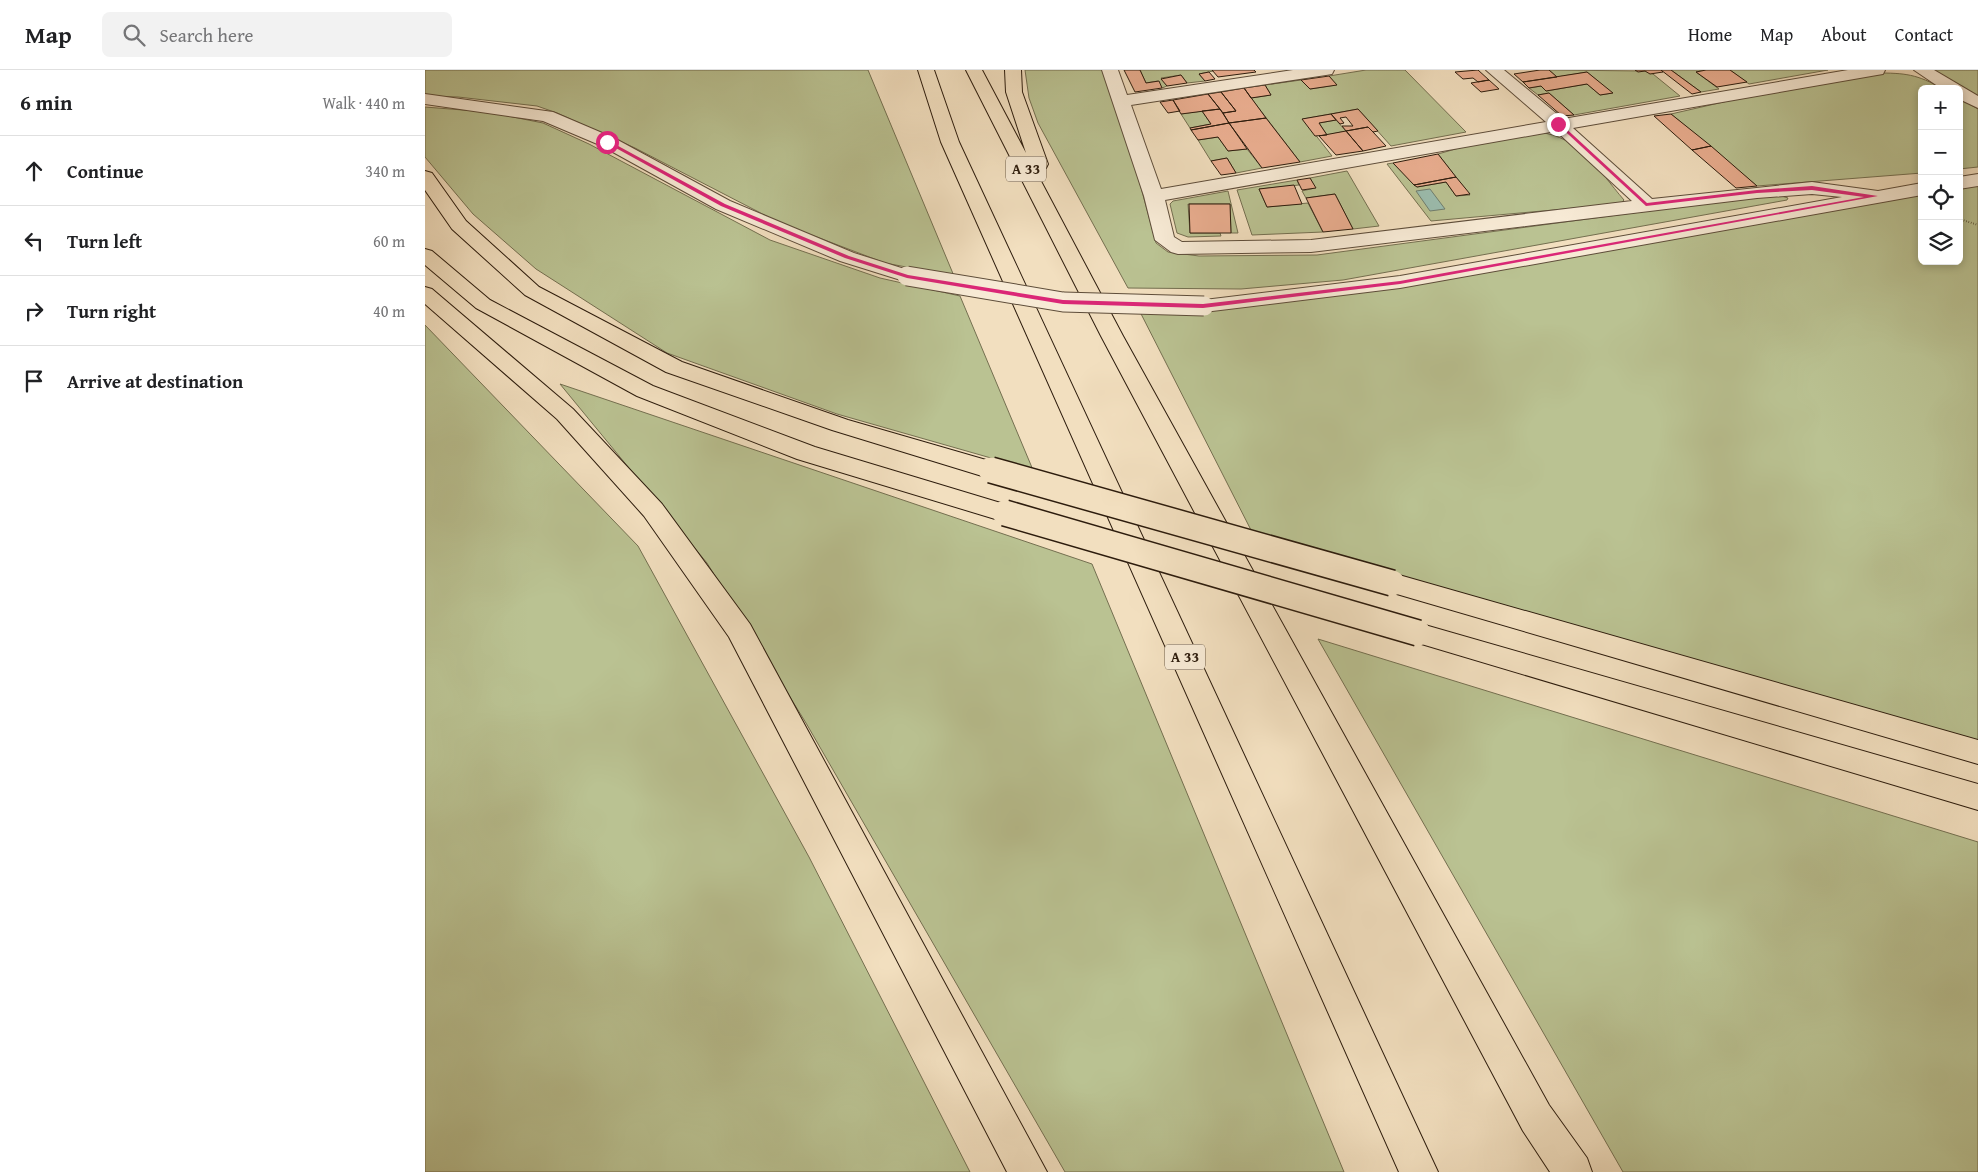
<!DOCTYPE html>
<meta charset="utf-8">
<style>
:root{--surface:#fff;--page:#f2f2f2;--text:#202124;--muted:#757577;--line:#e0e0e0}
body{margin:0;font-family:"Gentium Book Plus",serif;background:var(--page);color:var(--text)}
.controls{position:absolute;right:15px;top:15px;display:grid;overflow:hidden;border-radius:8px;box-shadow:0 2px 8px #0003}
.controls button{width:45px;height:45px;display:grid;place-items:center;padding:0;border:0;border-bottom:1px solid var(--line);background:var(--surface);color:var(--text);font:25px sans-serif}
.stop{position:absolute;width:15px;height:15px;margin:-11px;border:4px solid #db2777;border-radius:50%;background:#fff}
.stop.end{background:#db2777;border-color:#fff;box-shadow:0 1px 5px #0008}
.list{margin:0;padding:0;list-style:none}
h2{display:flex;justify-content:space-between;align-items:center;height:65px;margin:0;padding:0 20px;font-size:21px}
h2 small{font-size:16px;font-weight:400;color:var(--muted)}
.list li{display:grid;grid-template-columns:32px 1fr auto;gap:15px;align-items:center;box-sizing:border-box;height:70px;padding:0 20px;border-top:1px solid var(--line)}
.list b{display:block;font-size:19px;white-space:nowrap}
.list em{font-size:16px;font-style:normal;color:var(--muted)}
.icon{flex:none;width:28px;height:28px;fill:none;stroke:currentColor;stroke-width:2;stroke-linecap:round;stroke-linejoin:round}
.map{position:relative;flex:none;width:1553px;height:1102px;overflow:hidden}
header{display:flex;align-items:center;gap:30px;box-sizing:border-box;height:70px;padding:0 25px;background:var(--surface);border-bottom:1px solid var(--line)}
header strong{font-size:24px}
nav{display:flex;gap:28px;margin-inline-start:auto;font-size:18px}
.search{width:350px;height:45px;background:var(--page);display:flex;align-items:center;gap:12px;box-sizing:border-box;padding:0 18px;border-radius:8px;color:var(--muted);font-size:19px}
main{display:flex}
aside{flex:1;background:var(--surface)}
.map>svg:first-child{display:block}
.green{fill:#bac292;stroke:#746f50}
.water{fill:#9bbdaf;stroke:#6f7d6e}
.building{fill:#e9ad8f;stroke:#2d1c0d}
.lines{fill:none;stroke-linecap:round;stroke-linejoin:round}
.minor-casing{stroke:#5e4d3a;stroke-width:2}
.highway-casing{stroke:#2d1c0d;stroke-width:2}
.path{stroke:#2d1c0d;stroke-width:2;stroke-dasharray:0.5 2;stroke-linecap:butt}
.minor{fill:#f7ead5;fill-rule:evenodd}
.highway{fill:#f2dfbf;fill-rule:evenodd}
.minor-bridge-casing{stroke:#5e4d3a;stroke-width:21;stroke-linecap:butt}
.highway-bridge-casing{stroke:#2d1c0d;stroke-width:28;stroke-linecap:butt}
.minor-bridge{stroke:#f7ead5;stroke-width:19}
.highway-bridge{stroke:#f2dfbf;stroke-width:25}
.route{fill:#db2777}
.labels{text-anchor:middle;stroke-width:4.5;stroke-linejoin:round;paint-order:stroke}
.shield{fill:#f7ead5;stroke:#6a5a49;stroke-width:1}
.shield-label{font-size:15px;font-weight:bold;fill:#2d1c0d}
</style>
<header>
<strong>Map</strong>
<div class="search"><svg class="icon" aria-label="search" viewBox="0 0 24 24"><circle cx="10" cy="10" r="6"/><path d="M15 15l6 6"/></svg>Search here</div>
<nav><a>Home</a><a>Map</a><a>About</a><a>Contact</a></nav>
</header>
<main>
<aside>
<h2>6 min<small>Walk · 440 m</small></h2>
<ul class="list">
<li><svg class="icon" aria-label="ahead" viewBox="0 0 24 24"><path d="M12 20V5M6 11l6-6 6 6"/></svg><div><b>Continue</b></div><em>340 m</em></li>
<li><svg class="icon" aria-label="left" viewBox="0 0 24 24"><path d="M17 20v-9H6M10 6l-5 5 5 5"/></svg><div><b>Turn left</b></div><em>60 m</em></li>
<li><svg class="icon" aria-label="right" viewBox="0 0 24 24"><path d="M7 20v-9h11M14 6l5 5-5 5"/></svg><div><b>Turn right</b></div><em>40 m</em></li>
<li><svg class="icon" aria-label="arrive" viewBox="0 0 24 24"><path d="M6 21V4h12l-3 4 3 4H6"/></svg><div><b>Arrive at destination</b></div></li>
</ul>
</aside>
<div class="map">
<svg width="1553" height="1102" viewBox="0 0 1553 1102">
<rect width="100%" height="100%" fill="#f2dfbf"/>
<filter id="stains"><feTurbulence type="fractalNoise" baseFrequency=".004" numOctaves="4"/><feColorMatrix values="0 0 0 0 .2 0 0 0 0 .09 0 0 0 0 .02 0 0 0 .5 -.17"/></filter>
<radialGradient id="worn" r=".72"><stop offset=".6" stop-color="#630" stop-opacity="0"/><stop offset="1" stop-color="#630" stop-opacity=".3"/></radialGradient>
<path class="green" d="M0,0h443l86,206 -69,-13 -105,-40 -145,-75 -78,-35 -20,-7 -79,-9 -33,-1z
M600,0h77l28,77 26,96 12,9 31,4 118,-1 458,-61 13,4 -1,2 -444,80 -102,9 -113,-1 -90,-165 -9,-25z
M715,0h72l1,1 -14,3 6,7 -18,2 -6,-8 -20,3 6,8 -5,2 -4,-7 -12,2z
M941,0h39l61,62 -75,14 -33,-37 -55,10 29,37 -32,6 -49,-64 20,-3 -6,-10 36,-5 9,9 26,-4 -7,-9z
M1124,0l96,1 8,3 27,22 -106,19 -25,-22 -11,2 -9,-7 12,-2 5,5 41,-7 13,11 12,-2 -25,-21 -30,5z
M1246,0h35l-10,2 23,17 -18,3z
M1305,0h98l-79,14z
M1508,0h45v26z
M1451,3c29,0 41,1 67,16h-21v84l-165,13 -86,-72 83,-19z
M1534,28l19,11v58l-19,2z
M0,37l63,5 55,11 46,21 181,96 110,38 80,18 73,174 -196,-56 -170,-61 -131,-84 -63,-55 -48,-57z
M777,41l9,13 -21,4 -9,-14z
M911,50l10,11 -19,4 -8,-12z
M1113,62c43,5 60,38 86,68l-4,4 -189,17 -44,-57 6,-1 24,24 29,-5 10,14 14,-1 -32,-41 35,-10z
M793,67l10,14 19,-2 15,19 -26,5 -9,-15 -16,3 -13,-21z
M922,101l32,55 -26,3 -18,-35 -29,4 -4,-7 13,-3 -5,-10z
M872,110l2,5 -40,4 8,18 41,-4 15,29 -71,3 -15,-45z
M1553,110v572l-725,-218 -117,-230 68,2 196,-24 522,-93v72h37v-78z
M803,121l10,42h-7l-1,-29h-42l2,29h30l1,3 -33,1 -11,-4 -7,-29 3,-3z
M0,255l213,221 171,311 161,315h-545z
M135,314l532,180 252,608h-279l-259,-449 -99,-160z
M893,569l660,203v330h-355z"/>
<path class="water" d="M1005,119l15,20 -15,2 -14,-20z"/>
<path class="building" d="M699,0h16l6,13 13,-2 3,7 -27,4z
M787,0h42l2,2 -38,5z
M1053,0l11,10 -11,2 -5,-4 -10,1 -8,-7z
M1115,0h9l8,7 -34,5 -9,-8z
M1210,0h26l2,2 -13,2 -5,-3 -7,1z
M1236,0h10l30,22 -9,2z
M1281,0h24l17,12 -30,5 -21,-15z
M784,2l6,7 -10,2 -6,-7z
M1162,2l26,21 -13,2 -13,-11 -41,7 -5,-5 -12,2 -6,-6z
M756,5l6,8 -20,3 -6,-7z
M904,6l8,9 -27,4 -9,-9z
M1064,10l10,9 -18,3 -10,-9z
M840,15l6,10 -20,3 -7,-10z
M819,18l22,30 -37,5 -6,-10 13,-2 -15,-19z
M796,22l15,19 -13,2 -15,-19z
M1124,23l25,22 -12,1 -24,-21z
M783,24l12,15 -39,5 -8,-14z
M748,30l7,11 -12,2 -8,-11z
M795,39l9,14 -38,7 -1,-2 21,-4 -9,-13z
M933,39l20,22 -5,1 -5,-5 -22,4 -4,-5h11l-7,-9 -6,1 4,5 -4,1 -9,-10z
M906,44l5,6 -17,3 8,12 -12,1 -13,-17z
M1246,44l40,32 -19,4 -38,-34z
M841,48l34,44 -38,6 -33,-45z
M804,53l18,26 -19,2 -10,-14 -20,3 -7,-10z
M943,57l5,5 13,14 -23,5 -17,-20z
M921,61l17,20 -27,4 -17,-19z
M1286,76l46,40 -21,2 -44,-38z
M1013,84l18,23 -42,8 -21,-22z
M802,88l9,15 -15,2 -10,-14z
M1031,107l14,17 -14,2 -10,-14 -29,5 -3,-2z
M885,108l6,10 -14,2 -5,-10z
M869,115l8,19 -35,3 -8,-18z
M910,124l18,35 -30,3 -17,-34z
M764,134h41l1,29h-41z"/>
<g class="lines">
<g class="minor-casing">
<path id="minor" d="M677,0h16l9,25 166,-25h41l-2,4 -6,1 -195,30 30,84 385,-67 -60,-52h18l59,49 285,-49h37l-2,4 -6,1 -304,53 79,71 160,-17 66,9 44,-8v12l-522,93 -196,24 -8,-1 -3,-5 3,-5 204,-25 442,-79 -30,-3 -55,4 -446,54 -133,2 -7,-2 -16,-12 -11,-44zM1131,61l76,70 -321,39 -129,2 -8,-5 -9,-37z
M1489,0h20l44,26v12l-19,-9v-10h-17z
M0,24l128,18 61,26 116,63 124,52 60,19 3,4 -3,4 -7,2 -67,-21 -124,-52 -114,-63 -59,-25 -118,-17z
M1553,104v12l-19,3v-12z"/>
</g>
<g class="highway-casing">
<path id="highway" d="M493,0h16l25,72 479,1030h-39l-458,-1030z
M541,0h16l44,83 -20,-61 -1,-22h16l1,22 26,72 -2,4h-12l89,168 426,769 38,53 5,14h-42l-27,-41 -422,-795z
M0,101l7,2 34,48 73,66 143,75 166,58 152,44 3,6 -3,6 -9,2 -9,-2 -150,-46 -166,-58 -141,-77 -73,-66 -27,-39z
M0,179l7,2 58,49 163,86 162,61 199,60 4,6 -4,6 -9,3 -208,-63 -160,-63 -161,-88 -51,-43z
M0,217l7,2 141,120 89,95 88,120 297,548h-40l-278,-535 -85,-121 -87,-97 -132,-115z
M967,503l586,167v24l-595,-174 -4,-7 4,-7z
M993,553l560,161v26l-570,-170 -4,-7 4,-7z"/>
</g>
<path class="path" d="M1534,149l19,6"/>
<use href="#minor" class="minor"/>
<use href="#highway" class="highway"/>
<g class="minor-bridge-casing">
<path id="minor-bridge" d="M482,206l156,26 141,4"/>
</g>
<g class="highway-bridge-casing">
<path id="highway-bridge" d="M566,400l401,113
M580,443l413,120"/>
</g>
<use href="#minor-bridge" class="minor-bridge"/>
<use href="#highway-bridge" class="highway-bridge"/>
</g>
<path class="route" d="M1131,53h4l87,80 110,-13 55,-4 66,10 -478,88 -197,24 -140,-4 -156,-26 -62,-20 -124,-52 -116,-64 4,-1 116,63 124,52 59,19 155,25 140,4 197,-23 464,-84 -52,-7 -55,3 -111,13z"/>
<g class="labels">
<g class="shield">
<rect x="581" y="86.5" width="40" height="25" rx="4"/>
<rect x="740" y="574.5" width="40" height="25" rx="4"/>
</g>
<g class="shield-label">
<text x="601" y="104">A 33</text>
<text x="760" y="592">A 33</text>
</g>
</g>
<rect width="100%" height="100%" filter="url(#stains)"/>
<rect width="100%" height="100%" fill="url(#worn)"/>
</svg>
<div class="controls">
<button>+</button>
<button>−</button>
<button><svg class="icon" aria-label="locate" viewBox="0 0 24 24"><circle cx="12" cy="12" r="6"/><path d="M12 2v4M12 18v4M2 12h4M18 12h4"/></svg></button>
<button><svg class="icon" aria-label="layers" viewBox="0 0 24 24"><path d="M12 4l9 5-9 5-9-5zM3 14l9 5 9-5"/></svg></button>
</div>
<div class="stop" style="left:182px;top:72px"></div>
<div class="stop end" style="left:1133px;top:54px"></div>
</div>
</main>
